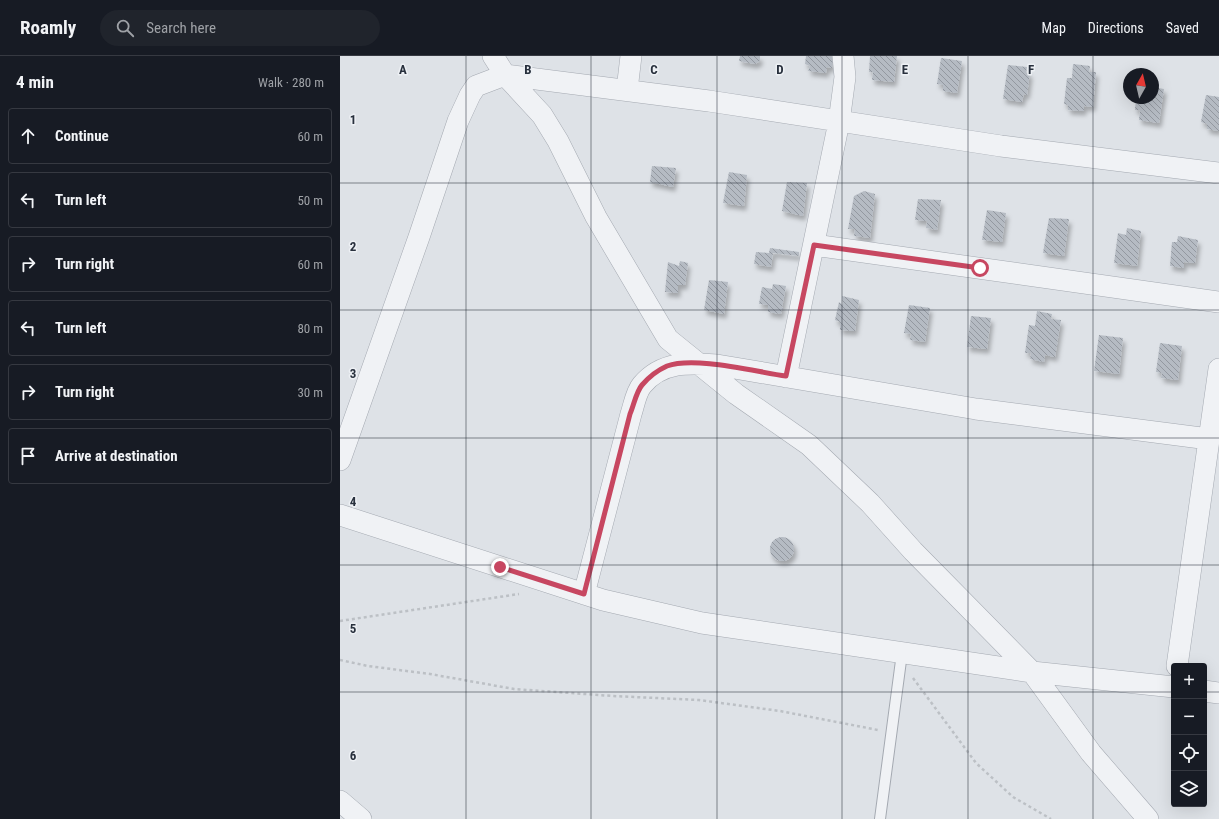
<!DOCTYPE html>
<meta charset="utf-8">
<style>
:root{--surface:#171b24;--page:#20242c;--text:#f1f3f6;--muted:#9ea1a6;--line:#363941}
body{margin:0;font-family:"Roboto Condensed",sans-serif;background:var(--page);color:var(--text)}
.controls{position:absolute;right:12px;bottom:12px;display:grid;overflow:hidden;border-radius:4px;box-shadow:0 4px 16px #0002}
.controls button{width:36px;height:36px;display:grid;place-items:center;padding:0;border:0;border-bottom:1px solid var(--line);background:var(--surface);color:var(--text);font:20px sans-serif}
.compass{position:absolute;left:783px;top:12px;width:36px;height:36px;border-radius:50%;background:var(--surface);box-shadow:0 4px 16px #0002;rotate:8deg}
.stop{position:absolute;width:12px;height:12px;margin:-9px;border:3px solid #c74761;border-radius:50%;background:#fff}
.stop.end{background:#c74761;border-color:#fff;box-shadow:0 1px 4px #0008}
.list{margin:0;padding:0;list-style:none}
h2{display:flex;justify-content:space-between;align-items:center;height:52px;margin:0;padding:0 16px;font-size:17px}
h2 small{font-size:13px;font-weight:400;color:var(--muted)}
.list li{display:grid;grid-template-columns:26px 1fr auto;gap:12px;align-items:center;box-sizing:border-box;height:56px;margin:0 8px 8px;padding:0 8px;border:1px solid var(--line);border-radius:4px}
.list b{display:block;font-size:15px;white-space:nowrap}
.list em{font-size:13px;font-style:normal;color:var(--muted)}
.icon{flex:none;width:22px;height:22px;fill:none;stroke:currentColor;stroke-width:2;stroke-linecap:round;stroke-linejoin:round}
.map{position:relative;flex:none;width:879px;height:763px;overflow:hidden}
header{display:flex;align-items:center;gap:24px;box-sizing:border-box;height:56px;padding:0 20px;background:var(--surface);border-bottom:1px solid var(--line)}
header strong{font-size:19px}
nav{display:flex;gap:22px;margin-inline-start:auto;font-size:14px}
.search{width:280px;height:36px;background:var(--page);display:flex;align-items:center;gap:10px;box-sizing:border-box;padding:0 14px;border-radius:22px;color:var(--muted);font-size:15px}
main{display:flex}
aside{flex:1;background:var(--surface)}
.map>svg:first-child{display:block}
.building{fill:url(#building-back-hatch);filter:url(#shadow)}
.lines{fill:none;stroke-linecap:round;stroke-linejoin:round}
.lane-casing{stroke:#a4a9b1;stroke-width:12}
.street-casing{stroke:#a4a9b1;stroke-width:22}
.path{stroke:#bcc0c5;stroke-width:2.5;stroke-dasharray:3 3;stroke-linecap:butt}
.lane{stroke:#f0f2f5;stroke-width:10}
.street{stroke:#f0f2f5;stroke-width:21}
.route{stroke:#c74761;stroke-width:5}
.grid{fill:none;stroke:#28303d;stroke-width:1;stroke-opacity:0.55}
.grid-label{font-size:13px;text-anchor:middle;font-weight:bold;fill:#28303d;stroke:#edf0f4;stroke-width:3;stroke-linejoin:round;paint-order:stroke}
</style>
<header>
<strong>Roamly</strong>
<div class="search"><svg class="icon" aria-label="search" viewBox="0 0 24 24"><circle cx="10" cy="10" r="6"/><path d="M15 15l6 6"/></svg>Search here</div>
<nav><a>Map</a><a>Directions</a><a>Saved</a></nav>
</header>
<main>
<aside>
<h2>4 min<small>Walk · 280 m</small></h2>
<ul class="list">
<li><svg class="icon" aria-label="ahead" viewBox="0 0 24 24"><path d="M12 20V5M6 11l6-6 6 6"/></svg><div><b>Continue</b></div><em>60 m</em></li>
<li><svg class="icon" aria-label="left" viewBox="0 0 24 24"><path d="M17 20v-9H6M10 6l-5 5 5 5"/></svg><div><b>Turn left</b></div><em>50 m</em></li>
<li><svg class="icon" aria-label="right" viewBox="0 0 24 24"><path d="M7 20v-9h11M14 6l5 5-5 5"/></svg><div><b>Turn right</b></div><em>60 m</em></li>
<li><svg class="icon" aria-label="left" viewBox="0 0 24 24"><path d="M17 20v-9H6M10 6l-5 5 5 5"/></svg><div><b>Turn left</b></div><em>80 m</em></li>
<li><svg class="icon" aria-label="right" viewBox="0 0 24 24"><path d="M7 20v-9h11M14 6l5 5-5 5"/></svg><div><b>Turn right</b></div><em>30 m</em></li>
<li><svg class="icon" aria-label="arrive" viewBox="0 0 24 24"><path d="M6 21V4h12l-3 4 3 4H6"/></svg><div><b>Arrive at destination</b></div></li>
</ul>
</aside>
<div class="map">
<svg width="879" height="763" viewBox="0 0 879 763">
<defs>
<pattern id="building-back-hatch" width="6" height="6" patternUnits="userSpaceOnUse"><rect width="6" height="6" fill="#b5bbc3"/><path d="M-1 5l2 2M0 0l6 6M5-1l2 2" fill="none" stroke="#9398a0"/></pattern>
<filter id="shadow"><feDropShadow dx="2.5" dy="4.5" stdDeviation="2" flood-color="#0004"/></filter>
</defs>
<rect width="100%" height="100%" fill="#dee2e7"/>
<path class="building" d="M400,0h20v5l-5,3 -16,-3z
M466,0h27l-1,12 -5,-1 -1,6 -18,-2 2,-5 -5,-2z
M530,0h27l-3,26 -22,-2 1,-8h-4z
M601,2l21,3 -5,32 -14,-2v-6l-6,-1z
M733,8l17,2 -1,6h7l-3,35 -9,-1v5l-16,-1v-5l-4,-1 3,-26h5z
M668,9l19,2 -1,6h4l-3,22 -3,-1 -2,8 -19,-3z
M813,31l11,2 -5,34 -20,-3 1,-10h-5l1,-12h17z
M866,39l13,2v34l-12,-2v-5l-6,-2z
M312,110l24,2 -3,19 -23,-5z
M389,116l18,3 -3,31 -21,-3z
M447,126l20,1 -4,33 -21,-5z
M524,135l11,3 -5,44 -16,-2 1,-7h-7l6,-33z
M578,143l23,1 -4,30 -11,-2 1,-7 -12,-1z
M647,154l19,3 -4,29 -20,-2z
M709,162l20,1 -5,37 -21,-3z
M787,172l14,3 -4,35 -23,-3 4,-30 8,2z
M838,180l20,4 -3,23 -11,-1v6l-14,-2 2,-24h5z
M430,192l29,4v4l-26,-3 -2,14 -17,-3 2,-12 13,1z
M340,205l8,2 -3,22h-7v8l-13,-1 3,-30 11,4z
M369,224l19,2 -4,32 -20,-4z
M433,228l13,2 -5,28 -13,-2v-7l-9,-1 3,-17 10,2z
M502,240l17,4 -4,31 -15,-1v-8l-5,-2 4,-18 4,3z
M569,249l21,3 -5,34 -15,-2 1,-6 -7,-1z
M697,255l15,3 -1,5 10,1 -6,37 -10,-2 -1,7 -14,-3 1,-6h-6l4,-28 6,1z
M631,260l20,2 -4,31 -20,-2z
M759,279l24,3 -4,36 -25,-3z
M820,287l22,3 -4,34 -17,-2 1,-5 -6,-1z
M430 493a12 12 0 1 1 24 0a12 12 0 1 1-24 0Z"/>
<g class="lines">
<g class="lane-casing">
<path id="lane" d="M540,763l22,-166"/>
</g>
<g class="street-casing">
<path id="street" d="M153,0l12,19 37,40 16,26 38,76 72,122 68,55 73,51 61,58 43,48 119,121 59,81 57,66
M287,34l4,-34
M474,189l405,57
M446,321l53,-255 6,-45 -2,-21
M0,404l79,-223 39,-116 12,-26 6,-9 29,-11 204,26 292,45 218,27
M0,459l263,85 99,23 330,49 142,15
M244,538l47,-180c3,-9 5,-22 11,-29 20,-24 47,-22 75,-20l259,44 233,30
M837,610l42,-297
M864,635l15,2
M0,745l21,18"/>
</g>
<path class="path" d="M0,565l179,-27
M0,604l28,6 62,8 84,15 99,7 86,4 81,11 98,19
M573,622l63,85 37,34 38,22"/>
<use href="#lane" class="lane"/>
<use href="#street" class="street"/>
</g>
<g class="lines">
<path class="route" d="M160,511l84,27 46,-180c4,-9 6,-22 12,-29 6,-7 16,-15 25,-19 28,-10 89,6 119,10l28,-131 166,23"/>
</g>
<path class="grid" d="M126,0v763M251,0v763M377,0v763M502,0v763M628,0v763M753,0v763M0,127h879M0,254h879M0,382h879M0,509h879M0,636h834M864,636h15"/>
<g class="grid-label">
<text x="63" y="18">A</text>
<text x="188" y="18">B</text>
<text x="314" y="18">C</text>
<text x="440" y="18">D</text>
<text x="565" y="18">E</text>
<text x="691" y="18">F</text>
<text x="13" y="68">1</text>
<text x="13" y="195">2</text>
<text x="13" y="322">3</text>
<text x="13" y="450">4</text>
<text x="13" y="577">5</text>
<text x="13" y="704">6</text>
</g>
</svg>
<div class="controls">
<button>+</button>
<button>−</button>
<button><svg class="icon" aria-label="locate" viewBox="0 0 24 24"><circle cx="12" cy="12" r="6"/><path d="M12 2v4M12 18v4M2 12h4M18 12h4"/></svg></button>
<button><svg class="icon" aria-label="layers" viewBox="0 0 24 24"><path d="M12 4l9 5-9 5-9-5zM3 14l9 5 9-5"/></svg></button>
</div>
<svg class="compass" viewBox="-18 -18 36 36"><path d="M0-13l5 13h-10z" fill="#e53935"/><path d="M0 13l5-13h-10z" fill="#9ea1a6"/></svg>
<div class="stop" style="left:640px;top:212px"></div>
<div class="stop end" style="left:160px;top:511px"></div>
</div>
</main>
